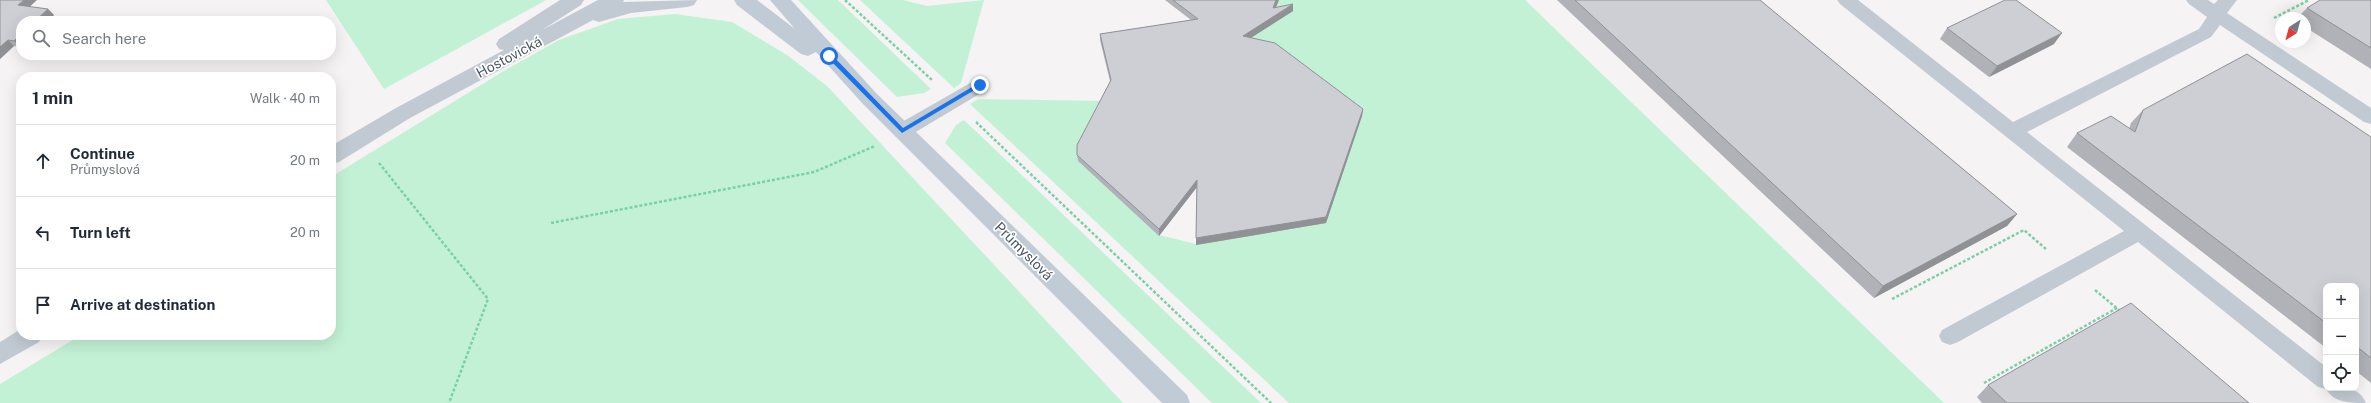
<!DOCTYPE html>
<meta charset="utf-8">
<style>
:root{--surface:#fff;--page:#f6f6f7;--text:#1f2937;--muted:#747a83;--line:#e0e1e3}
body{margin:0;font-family:"Public Sans",sans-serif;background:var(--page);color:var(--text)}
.controls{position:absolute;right:12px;bottom:12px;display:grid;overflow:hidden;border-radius:8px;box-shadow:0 4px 16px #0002}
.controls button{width:36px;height:36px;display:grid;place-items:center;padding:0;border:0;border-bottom:1px solid var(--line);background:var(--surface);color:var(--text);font:20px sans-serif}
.compass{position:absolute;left:2275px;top:12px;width:36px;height:36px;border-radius:50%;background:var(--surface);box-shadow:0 4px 16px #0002;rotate:216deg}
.stop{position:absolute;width:12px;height:12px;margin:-9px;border:3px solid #1a73e8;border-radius:50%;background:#fff}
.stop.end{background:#1a73e8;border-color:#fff;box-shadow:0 1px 4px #0008}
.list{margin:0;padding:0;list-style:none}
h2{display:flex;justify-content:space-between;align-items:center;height:52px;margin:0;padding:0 16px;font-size:17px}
h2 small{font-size:13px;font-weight:400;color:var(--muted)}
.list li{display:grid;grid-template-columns:26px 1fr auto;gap:12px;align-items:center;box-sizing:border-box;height:72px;padding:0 16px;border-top:1px solid var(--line)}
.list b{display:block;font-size:15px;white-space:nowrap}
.list p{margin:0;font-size:13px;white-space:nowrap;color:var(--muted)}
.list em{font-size:13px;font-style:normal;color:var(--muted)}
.icon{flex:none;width:22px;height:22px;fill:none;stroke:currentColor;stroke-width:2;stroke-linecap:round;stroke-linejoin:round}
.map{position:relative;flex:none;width:2371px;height:403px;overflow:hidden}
.search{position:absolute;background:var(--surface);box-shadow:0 4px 16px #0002;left:16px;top:16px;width:320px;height:44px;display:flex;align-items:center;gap:10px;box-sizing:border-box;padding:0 14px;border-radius:16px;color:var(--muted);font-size:15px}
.panel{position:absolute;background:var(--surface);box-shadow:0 4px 16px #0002;left:16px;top:72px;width:320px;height:268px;border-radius:16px}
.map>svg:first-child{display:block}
.green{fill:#c3f1d5}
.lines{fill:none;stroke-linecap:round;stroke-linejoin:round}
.path{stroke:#7ad0a6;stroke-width:2.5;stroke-dasharray:3 2;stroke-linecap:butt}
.service{fill:#c1cad2;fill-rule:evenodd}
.tertiary{fill:#c1cad2;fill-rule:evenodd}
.secondary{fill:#c1cbd6;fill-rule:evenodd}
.wall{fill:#b0b2b7}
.shaded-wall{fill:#909195}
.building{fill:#cdcfd5;stroke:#909195}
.route{fill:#1a73e8}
.labels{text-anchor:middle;stroke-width:3.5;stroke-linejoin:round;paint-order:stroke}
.street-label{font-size:14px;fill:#4a5661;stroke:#fff}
</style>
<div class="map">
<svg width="2371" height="403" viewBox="0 0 2371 403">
<rect width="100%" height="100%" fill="#f5f3f3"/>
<path class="green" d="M326,0h220l-162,89z
M798,0h40l93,89 -7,4 -27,4z
M860,0h43l24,6 57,-6 -23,83 -7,5z
M1279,0h246l419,403h-655l-319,-299 8,-5 126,2 -15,70 70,64 37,9 109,-17 26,-20 -88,-164 24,-16z
M675,14l57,8 55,33 40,31 296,317h-1123v-19l81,-49h250v-158l176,-108 52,-29 59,-21z
M964,120l297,283h-49l-267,-260 11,-18z"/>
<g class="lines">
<path class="path" d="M845,0l87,80
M2274,18l35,-18
M976,122l295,281
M379,163l109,136 -39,104
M551,223l263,-51 61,-26
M2095,290l25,21
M1892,299l132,-69 23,20
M1984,383l133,-75"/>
<path class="service" d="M1837,0h21l155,122 186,-93 8,-12 -18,-13 -3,-4h22l6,4 4,-4h19l-10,13 144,95v16l-7,-2 -144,-97 -9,12 -184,95 299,235v21c17,0 32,-3 40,15 -16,0 -32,0 -40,-14l-8,-2 -180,-145 -180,100 -8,3 -8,-3 -3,-6 3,-6 182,-99 -284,-227z
M979,78l7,2 2,5 -2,5 -77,46 -7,2 -7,-2 -3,-5 3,-5z"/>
<path class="tertiary" d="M560,0h24l-3,5 -39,25 56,-30h26l-1,2 74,-2 -3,5 -7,2 -56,6 -32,9 -6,-2 -183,98 -71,44 -8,2v-18l65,-38 108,-58 -5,-1 -3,-5 3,-5z
M21,329v6h22l-4,7 -39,22v-22z"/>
<path class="secondary" d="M734,0h23l38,29 -25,-29h21l86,94 310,301 3,8h-28l-299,-299 -47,-52 -8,4 -7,-2 -64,-49z"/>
</g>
<path class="wall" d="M0,0l30,7 18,2 6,6 -6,6h-27v26l-7,-1 -14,13z
M1165,0h114l-3,7 17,4 -43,27 113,71 -1,7 -36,107 -130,22 1,-58 -38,49 -81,-75 -1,-6 33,-74 -10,-41v-6l91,-14z
M1557,0h203l257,214 -10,12 -133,72z
M2371,0v69l-66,-42v-9h-8l10,-10z
M1947,28l107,16 -65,33 -49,-38z
M2143,110l228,27v246l-15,-12v-85h-30v62l-259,-201 10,-14 52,-4 2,-6z
M1988,385l261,18h-267l-5,-6z"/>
<path class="shaded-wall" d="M24,0h13l-13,12 -6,-7z
M1276,0h3l-6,14v-6z
M1293,4v7l-50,32v-7z
M48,9l6,6 -6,6h-13z
M2062,33l-8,11 -65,33 8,-11z
M21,34v13l-7,-6z
M8,40l6,6 -14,13v-12z
M1363,109l-1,7 -36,107 -130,22v-7z
M1197,180v7l-38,49v-7z
M2017,214l-10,12 -133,72 9,-12z"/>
<path class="building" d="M0,0h24l-6,5 30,4 -13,12h-14v13l-7,7 -6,-1 -8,7z
M1173,0h103l-3,8 20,-4 -50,32 32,7 88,66 -37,108 -130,21 1,-58 -38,49 -82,-74v-10l34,-65 -11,-46 98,-15z
M1575,0h185l257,214 -134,72z
M2005,0h11l46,33 -65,33 -50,-38z
M2320,0h51v48l-64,-40z
M2247,54l124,83v221l-15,-12v-60h-30v37l-249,-190 34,-17 24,16 8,-22z
M2131,303l118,100h-242l-19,-18z"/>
<path class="route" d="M827,54h4l72,74 74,-44 6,1 -81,48 -75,-76z"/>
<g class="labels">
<g class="street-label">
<text transform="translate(509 57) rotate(-28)" y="5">Hostovická</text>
<text transform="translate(1024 251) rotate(45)" y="5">Průmyslová</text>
</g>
</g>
</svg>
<div class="controls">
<button>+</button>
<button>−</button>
<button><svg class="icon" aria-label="locate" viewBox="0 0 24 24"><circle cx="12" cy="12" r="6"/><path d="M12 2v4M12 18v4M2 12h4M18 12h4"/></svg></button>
</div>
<svg class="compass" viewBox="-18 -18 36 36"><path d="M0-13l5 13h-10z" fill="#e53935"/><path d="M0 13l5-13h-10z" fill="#747a83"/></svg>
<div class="stop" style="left:829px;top:56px"></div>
<div class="stop end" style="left:980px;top:85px"></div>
<div class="search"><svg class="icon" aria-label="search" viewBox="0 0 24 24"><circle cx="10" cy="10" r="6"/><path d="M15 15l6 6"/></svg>Search here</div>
<section class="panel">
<h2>1 min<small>Walk · 40 m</small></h2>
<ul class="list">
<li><svg class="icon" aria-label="ahead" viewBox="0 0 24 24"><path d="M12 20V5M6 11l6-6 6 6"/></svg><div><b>Continue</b><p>Průmyslová</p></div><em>20 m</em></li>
<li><svg class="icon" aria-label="left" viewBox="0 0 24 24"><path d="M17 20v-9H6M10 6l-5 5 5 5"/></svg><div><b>Turn left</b></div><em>20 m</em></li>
<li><svg class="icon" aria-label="arrive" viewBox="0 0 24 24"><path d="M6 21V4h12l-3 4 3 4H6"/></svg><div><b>Arrive at destination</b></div></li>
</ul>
</section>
</div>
